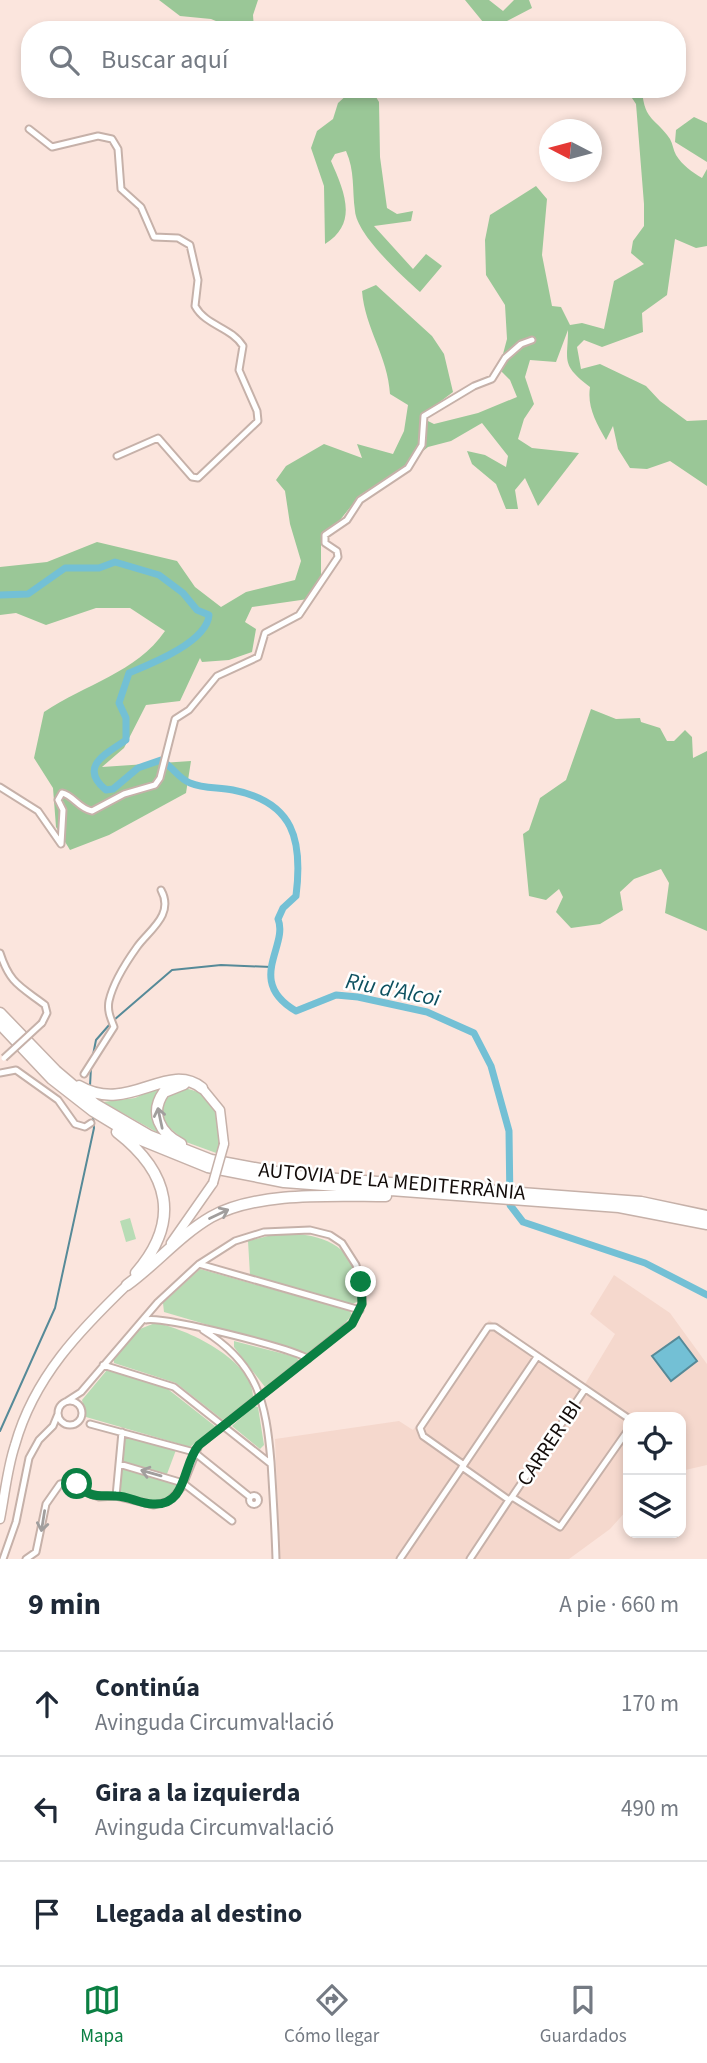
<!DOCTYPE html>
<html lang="es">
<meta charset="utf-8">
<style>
:root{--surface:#fff;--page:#f6f6f7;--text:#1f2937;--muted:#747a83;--line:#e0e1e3;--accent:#0b8043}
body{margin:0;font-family:"Source Sans 3",sans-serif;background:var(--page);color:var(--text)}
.controls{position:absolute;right:21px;bottom:21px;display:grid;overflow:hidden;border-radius:14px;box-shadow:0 4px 10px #0003}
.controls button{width:63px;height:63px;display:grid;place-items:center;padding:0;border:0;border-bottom:2px solid var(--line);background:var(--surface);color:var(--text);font:35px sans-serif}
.compass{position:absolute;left:539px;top:119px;width:63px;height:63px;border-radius:50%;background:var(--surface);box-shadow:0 4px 10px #0003;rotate:276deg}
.stop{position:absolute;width:21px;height:21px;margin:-16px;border:5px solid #0b8043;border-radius:50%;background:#fff}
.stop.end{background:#0b8043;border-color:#fff;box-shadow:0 2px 7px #0008}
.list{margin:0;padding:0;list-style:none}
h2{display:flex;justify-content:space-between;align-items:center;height:91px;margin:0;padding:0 28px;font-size:30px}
h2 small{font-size:23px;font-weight:400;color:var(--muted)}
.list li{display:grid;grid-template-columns:46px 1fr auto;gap:21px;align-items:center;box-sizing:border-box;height:105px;padding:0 28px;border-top:2px solid var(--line)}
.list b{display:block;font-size:26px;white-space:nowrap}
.list p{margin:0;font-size:23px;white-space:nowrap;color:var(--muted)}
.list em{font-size:23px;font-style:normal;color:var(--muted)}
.icon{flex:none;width:38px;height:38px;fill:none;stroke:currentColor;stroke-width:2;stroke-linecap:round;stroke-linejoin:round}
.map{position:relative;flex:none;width:707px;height:1559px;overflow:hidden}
.search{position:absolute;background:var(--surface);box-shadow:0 4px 10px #0003;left:21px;right:21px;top:21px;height:77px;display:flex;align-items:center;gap:18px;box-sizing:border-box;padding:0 24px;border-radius:28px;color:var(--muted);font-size:26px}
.sheet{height:406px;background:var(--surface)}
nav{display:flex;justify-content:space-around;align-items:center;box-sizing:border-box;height:98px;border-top:2px solid var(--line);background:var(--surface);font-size:19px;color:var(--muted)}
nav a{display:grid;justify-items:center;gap:4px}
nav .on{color:var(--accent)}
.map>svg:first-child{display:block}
.built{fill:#f5d8cd}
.green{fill:#b8dcb5}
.forest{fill:#9ac797}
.water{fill:#73c0d5;stroke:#568a98;stroke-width:2}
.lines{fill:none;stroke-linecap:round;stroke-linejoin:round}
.stream{stroke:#568a98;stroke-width:2}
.river{stroke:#73c0d5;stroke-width:7}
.street-casing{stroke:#c6b1a9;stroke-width:9}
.primary-casing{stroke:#c6b1a9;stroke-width:11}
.highway-casing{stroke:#c6b1a9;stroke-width:13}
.street{stroke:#fff;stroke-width:5}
.primary{stroke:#fff;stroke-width:8}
.highway{stroke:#fff;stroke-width:10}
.street-bridge-casing{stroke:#c6b1a9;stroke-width:9;stroke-linecap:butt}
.primary-bridge-casing{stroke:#c6b1a9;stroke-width:11;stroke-linecap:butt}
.street-bridge{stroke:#fff;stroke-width:5}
.primary-bridge{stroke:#fff;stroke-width:8}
.oneway{stroke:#a19e9d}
.route{stroke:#0b8043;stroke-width:9}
.labels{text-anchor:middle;stroke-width:5;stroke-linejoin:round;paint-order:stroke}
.street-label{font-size:21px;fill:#130c0a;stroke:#fff}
.water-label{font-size:23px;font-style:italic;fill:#0e5160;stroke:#fff}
</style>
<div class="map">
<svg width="707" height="1559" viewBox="0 0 707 1559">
<rect width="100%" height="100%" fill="#fbe5dd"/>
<path class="built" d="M614,1275l56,38 37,51v101l-26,6v-54h-53v92l-18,20 -41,30h-289l-5,-120 124,-18 14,9 76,-110 96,64 30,-50 -25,-20z"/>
<path class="green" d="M166,1084c-16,14 -18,32 -6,50l-57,-32 32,-4z
M182,1088c35,3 41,37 37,66l-33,-12 -23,-20c-2,-19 1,-27 19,-34z
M130,1218l6,21 -10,3 -6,-21z
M280,1233c45,0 84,15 77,69l-5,2 -102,-29 -2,-34z
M200,1269l150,42 2,4 -13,15 -32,24 -143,-42 -1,-9z
M155,1323c31,5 100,38 98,75l-30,22 -47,-37 -62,-20v-5l26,-29z
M234,1341l62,16 3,4 -34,26 -31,-40z
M107,1370l57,16 52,41 -26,20 -104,-30 -4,-17z
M254,1406l4,1 6,38 -4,4 -28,-23z
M126,1436l50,14 -9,24 -45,-13 1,-23z
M122,1467l56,17c-13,26 -35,15 -58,8z"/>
<path class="forest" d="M159,0h99l-5,15 1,14 -16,1 -27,-11 -31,-3z
M465,0h24l14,11 11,-11h15l3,8 -27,14 -1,8h-20l-1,-8z
M626,89l16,2c3,31 14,27 28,48 3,5 3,11 6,16 6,10 16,17 26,23l5,-9v77l-11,2 -21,-9 -8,56 -25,18 1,19 -41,15 -18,-7 -7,7 4,22 19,-5 46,22 14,15 27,20 20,-1v66l-37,-25 -23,8 -17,-1 -12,-19 -5,-23 -7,14c-10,-18 -19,-33 -16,-53 -30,-23 -22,-26 -22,-57l-12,32 -26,-2 -5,17 9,27 -10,15 -6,20 14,9 47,5 -41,53 -13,-28 -10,12 3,19h-12l-10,-25 -24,-20 -5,-13 18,4 21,12 2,-11 -26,-33 -31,18 -23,6 -35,28 -33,20 -20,25 -19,14v44l-13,21 -56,8 -7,15 11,7 -4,23 -23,8 -27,2 -2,-4 -20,43 -34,4 -22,43 -22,19 89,-6 -5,32 -77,42 -39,15 -14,-23 -3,-39 -19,-30 10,-46c41,-28 92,-39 121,-81l-35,-23h-34l-50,17 -30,-12 -16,2v-48l47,-5 50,-20 80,19 18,26 26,20 25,-15 49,-12 6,-19 -11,-37 -5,-33 -9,-11 10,-14 38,-22 38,14 -5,-14 36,10 11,-23 4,-26 -18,-11c-2,-38 -25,-65 -28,-103l14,-6 56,51 12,18 9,38 -33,25 14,7 44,-11 39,-16 -7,-17 -11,-11 8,-30 -2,-34 -19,-30 -1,-35 5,-25 46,-29 11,13 -5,56 10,51 9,1 9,18 12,-2 22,6 10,-48 30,-17 -13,-11 2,-12 11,-15v-22l-8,-100z
M349,93l27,4 3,5 1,55 7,51 10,6 16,-3 -2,10 -37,5 39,43 13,-15 16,12 -22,26c-18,-16 -63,-57 -65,-81 -3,-22 0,-40 -9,-60l-11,3 -4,7c13,30 28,62 -6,83l-1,-58 -13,-38 6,-17 16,-12 5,-16z
M694,117l13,6v39l-32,-20 1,-12z
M591,709l25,10 24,-1 1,4 19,6 7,13h7l11,-11 7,7 1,21 14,-7v180l-42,-18 4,-30 -8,-14 -27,10 -14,13 3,18 -23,14 -29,4 -15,-16 7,-15 -4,-8 -13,11 -17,-4 -6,-62 6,-4 11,-32 26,-18z"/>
<path class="water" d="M679,1337l18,24 -26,20 -19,-25z"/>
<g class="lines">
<path class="stream" d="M114,1020l58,-50 49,-5 50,2
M93,1055l3,-15 14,-16
M90,1086l1,-19
M0,1431l55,-123 39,-180 -1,-12"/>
<path class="river" d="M0,595l28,-1 37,-26h34l16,-6 44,13 24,18 14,17 12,5c-2,27 -58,49 -80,58l-10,30 7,15v22c-18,13 -49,26 -20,50l7,-1 25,-21 23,-8c11,6 18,19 29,23 14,6 29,4 43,7 61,12 70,50 63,106l-13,12 -5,11c11,27 -33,62 18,92l40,-16 22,2 69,15 47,21 17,33 18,65 1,74 13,17 122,41 62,32"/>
<g class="street-casing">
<path id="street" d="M29,129l23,18 46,-11 14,3 6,10 3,40 20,18 13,30 24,1 12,7 8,35 -3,26c11,20 36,21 48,40l-4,24 18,41 1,10 -60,57 -6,-1 -34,-39 -41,18
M0,787l38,24 23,33 2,-34 -5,-10 4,-7c11,2 17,16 30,18l32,-17 31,-9 5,-7 15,-59 14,-9 28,-34 41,-19 7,-24 34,-18 39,-58 -1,-6 -12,-8v-8l22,-15 13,-20 48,-32 14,-23 2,-29 50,-30 18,-7 13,-21 16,-14 11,-4
M0,953c10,31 20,33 45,52l2,8 -5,10
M0,1073l16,-3 42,30 17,24 10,3 6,-4
M84,1074l30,-47c-3,-8 -7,-16 -5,-26 4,-18 18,-40 28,-54 11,-16 38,-32 24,-57
M199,1264l161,46
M146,1320c14,-5 150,29 162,39
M203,1330c55,34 63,72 68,132 2,32 4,65 5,97
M103,1365l71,22 97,77
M58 1413a12 12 0 1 1 24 0a12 12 0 1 1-24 0Z
M90,1424l104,28 56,45
M119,1464l64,19 49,38
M464,1465l-41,-29 -3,-8 68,-101h7l133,91
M462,1467l47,33 3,-3 48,30 68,-97
M249.5 1500a4.5 4.5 0 1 1 9 0a4.5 4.5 0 1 1-9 0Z
M116,1496l6,-64
M512,1497l73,-108
M3,1559l13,-37 13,-64 10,-18 14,-14 5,-12
M26,1559l10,-7 10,-48 14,-20 14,-3 12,11 13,5 17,-1 38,9 15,-4 13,-14 17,-42 153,-122 10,-19v-15l-6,-24 -14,-22 -12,-8 -20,-5 -46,2 -29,9 -36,23 -41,38 -77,90 -14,9
M400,1559l137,-202
M470,1559l39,-59"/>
</g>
<g class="primary-casing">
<path id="primary" d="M202,1088l18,22 4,34
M171,1243l42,-60
M0,1519c5,-25 7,-50 15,-74 19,-68 65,-115 114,-162"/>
</g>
<g class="highway-casing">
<path id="highway" d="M0,1013l56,58 39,33 55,32 61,24 87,16 343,26 66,14
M0,1024l52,55 41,32 46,28 69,28 76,15 335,25 88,17
M79,1086c50,29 88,-26 123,2
M117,1132c53,41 64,89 19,141
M181,1144c-21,-11 -32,-31 -17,-52l20,-8
M127,1285c29,-21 53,-50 84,-68 46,-26 123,-21 175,-21"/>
</g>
<use href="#street" class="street"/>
<use href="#primary" class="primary"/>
<use href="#highway" class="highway"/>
<g class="street-bridge-casing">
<path id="street-bridge" d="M4,1058l38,-35"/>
</g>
<g class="primary-bridge-casing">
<path id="primary-bridge" d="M213,1183l11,-39"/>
</g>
<use href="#street-bridge" class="street-bridge"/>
<use href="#primary-bridge" class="primary-bridge"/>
</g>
<defs><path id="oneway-shaft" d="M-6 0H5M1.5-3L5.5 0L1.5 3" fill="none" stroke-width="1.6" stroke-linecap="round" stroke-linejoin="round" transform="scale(1.75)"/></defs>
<g class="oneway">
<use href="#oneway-shaft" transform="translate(160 1118) rotate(-102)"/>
<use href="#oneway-shaft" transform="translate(219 1214) rotate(-25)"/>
<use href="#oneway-shaft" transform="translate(151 1473) rotate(-164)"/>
<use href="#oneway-shaft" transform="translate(43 1521) rotate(99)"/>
</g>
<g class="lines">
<path class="route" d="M77,1484c13,15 22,11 39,12 13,0 24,8 37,8 35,2 29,-40 46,-59l153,-121 10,-20 -1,-22"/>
</g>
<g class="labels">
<g class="street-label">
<text transform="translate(392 1181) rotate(5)" y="7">AUTOVIA DE LA MEDITERRÀNIA</text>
<text transform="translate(549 1443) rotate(-56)" y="7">CARRER IBI</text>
</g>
<g class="water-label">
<text transform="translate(393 989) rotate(11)" y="8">Riu d'Alcoi</text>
</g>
</g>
</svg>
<div class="controls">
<button><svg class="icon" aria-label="locate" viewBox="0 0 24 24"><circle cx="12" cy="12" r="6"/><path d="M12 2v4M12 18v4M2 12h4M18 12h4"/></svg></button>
<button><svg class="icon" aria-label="layers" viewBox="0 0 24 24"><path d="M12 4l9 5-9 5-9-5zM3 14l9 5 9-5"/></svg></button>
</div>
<svg class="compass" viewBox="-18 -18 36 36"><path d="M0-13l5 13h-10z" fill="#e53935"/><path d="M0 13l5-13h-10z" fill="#747a83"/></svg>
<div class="stop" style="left:77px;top:1484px"></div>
<div class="stop end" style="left:361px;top:1282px"></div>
<div class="search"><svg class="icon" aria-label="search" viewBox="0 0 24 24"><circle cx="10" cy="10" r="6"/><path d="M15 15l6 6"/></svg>Buscar aquí</div>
</div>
<section class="sheet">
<h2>9 min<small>A pie · 660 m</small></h2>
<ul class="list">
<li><svg class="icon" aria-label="ahead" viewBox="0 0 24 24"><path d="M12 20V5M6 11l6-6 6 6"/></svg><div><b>Continúa</b><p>Avinguda Circumval·lació</p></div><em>170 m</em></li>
<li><svg class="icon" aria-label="left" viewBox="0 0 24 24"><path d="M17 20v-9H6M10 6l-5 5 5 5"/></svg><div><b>Gira a la izquierda</b><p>Avinguda Circumval·lació</p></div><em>490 m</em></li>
<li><svg class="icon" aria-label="arrive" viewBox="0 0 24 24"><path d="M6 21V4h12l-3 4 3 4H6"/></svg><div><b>Llegada al destino</b></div></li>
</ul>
</section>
<nav>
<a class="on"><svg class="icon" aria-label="map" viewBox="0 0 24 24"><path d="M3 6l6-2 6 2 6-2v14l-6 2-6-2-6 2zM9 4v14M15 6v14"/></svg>Mapa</a>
<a><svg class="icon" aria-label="directions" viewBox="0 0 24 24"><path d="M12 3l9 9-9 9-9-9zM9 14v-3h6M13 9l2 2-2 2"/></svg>Cómo llegar</a>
<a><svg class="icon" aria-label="saved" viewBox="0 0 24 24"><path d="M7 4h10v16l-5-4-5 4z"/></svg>Guardados</a>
</nav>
